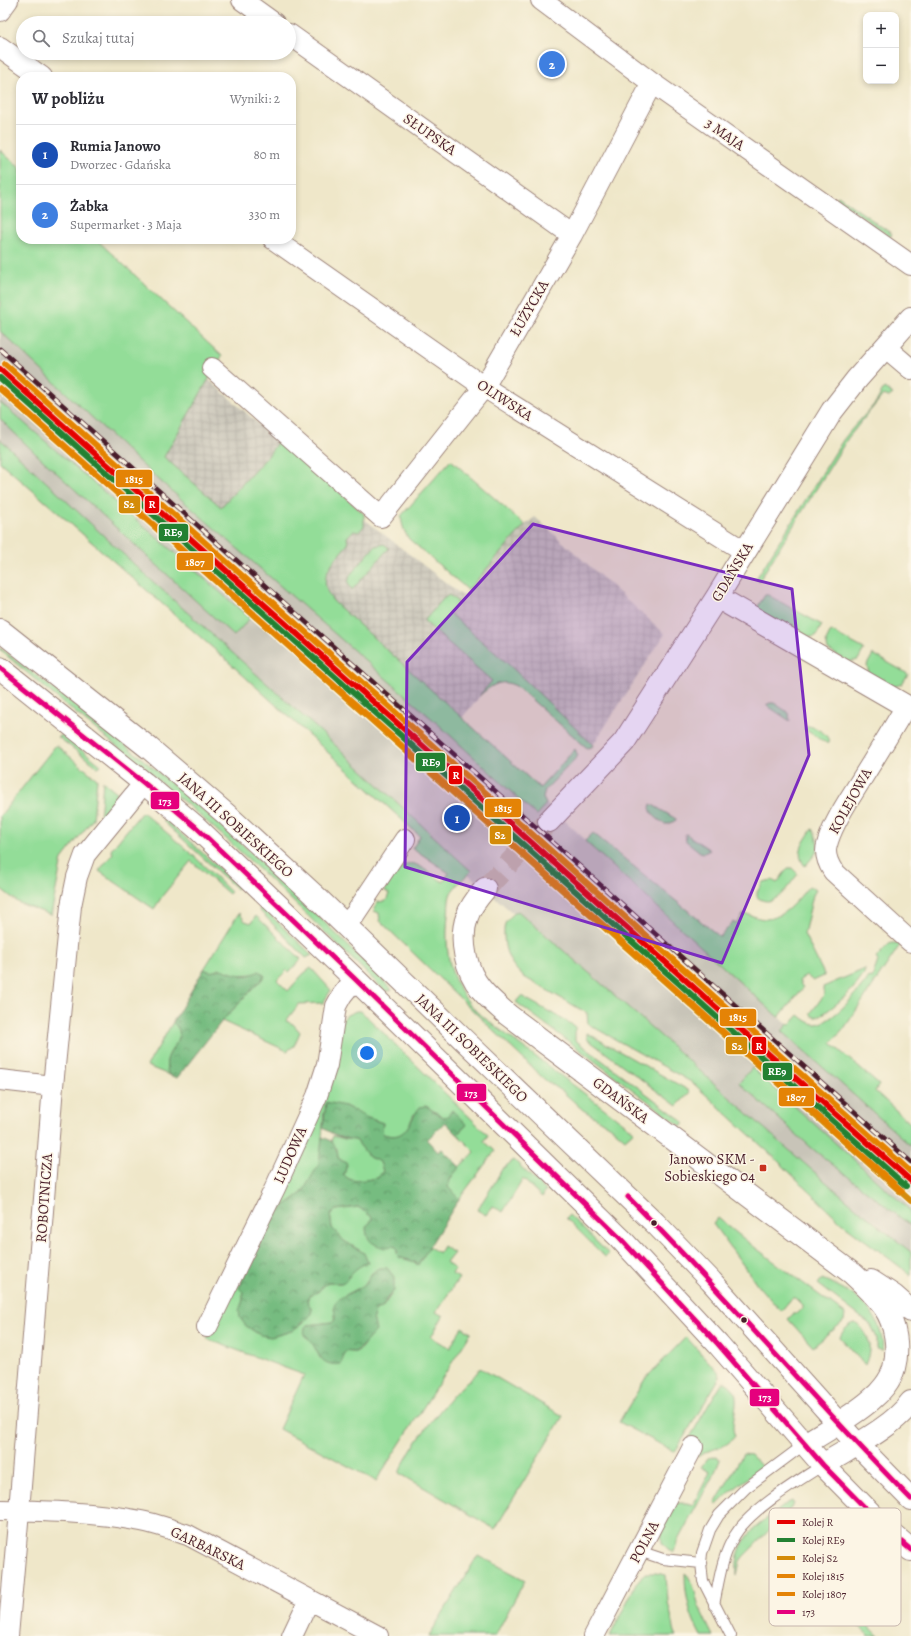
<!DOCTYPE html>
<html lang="pl">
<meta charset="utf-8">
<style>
:root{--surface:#fff;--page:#f2f2f3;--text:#2b2b33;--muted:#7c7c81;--line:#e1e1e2;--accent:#0f766e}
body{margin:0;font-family:Alegreya,serif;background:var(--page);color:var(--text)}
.controls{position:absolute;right:12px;top:12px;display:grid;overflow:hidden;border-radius:8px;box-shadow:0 2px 6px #0003}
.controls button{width:36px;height:36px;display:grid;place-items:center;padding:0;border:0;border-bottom:1px solid var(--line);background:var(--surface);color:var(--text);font:20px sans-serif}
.you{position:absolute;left:367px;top:1053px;width:14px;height:14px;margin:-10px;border:3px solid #fff;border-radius:50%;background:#1a73e8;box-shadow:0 0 0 6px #1a73e833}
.badge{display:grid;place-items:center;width:26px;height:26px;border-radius:50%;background:var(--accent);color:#fff;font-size:13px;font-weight:700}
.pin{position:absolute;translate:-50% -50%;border:2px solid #fff;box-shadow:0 1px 4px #0006}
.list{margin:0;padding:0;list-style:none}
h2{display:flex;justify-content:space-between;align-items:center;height:52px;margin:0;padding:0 16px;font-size:17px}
h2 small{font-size:13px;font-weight:400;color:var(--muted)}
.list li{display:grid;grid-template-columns:26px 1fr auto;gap:12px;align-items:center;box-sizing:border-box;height:60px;padding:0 16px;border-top:1px solid var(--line)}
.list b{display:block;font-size:15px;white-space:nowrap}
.list p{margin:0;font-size:13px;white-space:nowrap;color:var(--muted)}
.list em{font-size:13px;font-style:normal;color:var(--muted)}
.icon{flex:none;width:22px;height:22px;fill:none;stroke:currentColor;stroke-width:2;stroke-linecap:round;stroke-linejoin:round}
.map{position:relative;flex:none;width:911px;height:1636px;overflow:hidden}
.search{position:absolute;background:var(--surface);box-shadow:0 2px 6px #0003;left:16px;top:16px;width:280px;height:44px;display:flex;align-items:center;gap:10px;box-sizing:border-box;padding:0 14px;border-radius:22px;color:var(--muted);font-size:15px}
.panel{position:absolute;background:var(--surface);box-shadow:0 2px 6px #0003;left:16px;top:72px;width:280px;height:172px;border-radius:16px}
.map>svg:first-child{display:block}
.industrial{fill:url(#industrial-grid)}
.railway{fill:#c8c4b8}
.green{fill:#93dd98;stroke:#6e7e62;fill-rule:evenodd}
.forest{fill:url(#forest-crowns);stroke:#606e56}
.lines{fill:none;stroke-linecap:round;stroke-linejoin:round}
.secondary-tunnel{stroke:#cebfa9;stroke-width:22;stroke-dasharray:22 11;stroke-linecap:butt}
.lane-casing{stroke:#9c837a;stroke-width:12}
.street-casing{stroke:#9c837a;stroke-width:22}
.secondary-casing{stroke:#9c837a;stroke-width:24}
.primary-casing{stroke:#9c837a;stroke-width:24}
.lane{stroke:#fff;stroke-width:10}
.street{stroke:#fff;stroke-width:20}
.secondary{stroke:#fff;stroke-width:22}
.primary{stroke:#fff;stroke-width:22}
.rail-casing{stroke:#4a1f2b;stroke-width:4.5}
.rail{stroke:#fcf5e5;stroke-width:3;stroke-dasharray:9;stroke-linecap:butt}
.bus-1-casing{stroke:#fcf5e5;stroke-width:8}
.bus-1{stroke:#e5007d;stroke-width:5}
.rail-1-casing{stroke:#fcf5e5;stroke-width:9}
.rail-2-casing{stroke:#fcf5e5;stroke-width:9}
.rail-3-casing{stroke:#fcf5e5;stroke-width:9}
.rail-4-casing{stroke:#fcf5e5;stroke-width:9}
.rail-5-casing{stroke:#fcf5e5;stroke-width:9}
.rail-1{stroke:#e50000;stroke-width:6}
.rail-2{stroke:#238132;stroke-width:6}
.rail-3{stroke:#d48b09;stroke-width:6}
.rail-4{stroke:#e48306;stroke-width:6}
.rail-5{stroke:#e48306;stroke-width:6}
.marked{fill:#7b2cbf;fill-opacity:0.2;stroke:#7b2cbf;stroke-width:3;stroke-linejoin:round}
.poi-dot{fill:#c8321e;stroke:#fcf5e5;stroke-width:1.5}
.bus-dot{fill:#4a1f2b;stroke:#fcf5e5;stroke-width:1.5}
.labels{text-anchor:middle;stroke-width:3;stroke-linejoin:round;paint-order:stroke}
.street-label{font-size:15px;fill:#4a1f2b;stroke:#fcf5e5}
.poi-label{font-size:15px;fill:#4a1f2b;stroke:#fcf5e5;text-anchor:end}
.key{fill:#fcf5e5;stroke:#c7b5ad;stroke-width:1}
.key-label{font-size:11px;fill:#4a1f2b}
.line-badge{stroke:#fcf5e5;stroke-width:1.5}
.badge-label{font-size:11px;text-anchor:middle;font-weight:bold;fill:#fff}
</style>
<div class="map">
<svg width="911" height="1636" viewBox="0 0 911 1636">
<defs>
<pattern id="industrial-grid" width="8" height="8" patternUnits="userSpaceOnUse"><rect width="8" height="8" fill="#c8c4b8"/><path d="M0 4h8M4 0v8" fill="none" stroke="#ada89e"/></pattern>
<pattern id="forest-crowns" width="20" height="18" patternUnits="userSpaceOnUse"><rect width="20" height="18" fill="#76bc80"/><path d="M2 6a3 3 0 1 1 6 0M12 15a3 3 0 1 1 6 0" fill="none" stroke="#639869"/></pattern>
</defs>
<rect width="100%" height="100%" fill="#fcf5e5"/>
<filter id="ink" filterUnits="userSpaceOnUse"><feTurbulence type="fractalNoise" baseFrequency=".025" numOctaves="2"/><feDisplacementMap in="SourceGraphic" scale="8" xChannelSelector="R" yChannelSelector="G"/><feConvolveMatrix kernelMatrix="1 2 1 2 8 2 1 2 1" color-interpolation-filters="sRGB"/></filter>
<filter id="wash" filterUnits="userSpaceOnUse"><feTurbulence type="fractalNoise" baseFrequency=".012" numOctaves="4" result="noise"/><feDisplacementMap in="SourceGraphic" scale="16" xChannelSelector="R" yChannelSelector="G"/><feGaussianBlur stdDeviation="0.9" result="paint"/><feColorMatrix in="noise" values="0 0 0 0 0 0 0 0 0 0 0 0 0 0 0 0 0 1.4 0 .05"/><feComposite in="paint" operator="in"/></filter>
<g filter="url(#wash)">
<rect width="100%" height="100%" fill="#efe7c9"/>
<path class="industrial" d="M208,379l70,62 -10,15 -47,51 -57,-50z
M535,517l130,117 -72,111 -86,-81 -47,56 -155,-138 59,-63 99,77 18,-23 44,-48z"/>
<path class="railway" d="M0,310l538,486 240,221 17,12 116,95v143l-389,-343 -8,-10 -46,-40 -14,-6 -230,-210 -224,-196z"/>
<path class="green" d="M0,150l21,19v70h75l126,117 -58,101 57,50 47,-51 12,-18 84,76v12l-5,6 -6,-1 -6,6 1,7c-15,18 -34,34 -14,58l206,186 35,-39 3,7 -33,34 -2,8 3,6 -10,11 -98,-91 -288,-252 -150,-141z
M838,196l54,38 -2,3 -54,-39z
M884,388l9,6 -4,3 -6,-2 -35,43 -89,143 -3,-2 87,-139c10,-14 23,-25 33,-38 4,-5 4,-9 8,-14z
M0,402l250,216 -16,18 -199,-183 -35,-34z
M0,439l150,140 171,153 150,139c-5,5 -17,16 -20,22 -3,6 -2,16 -3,22 -4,39 2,70 30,98l156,118 -9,8 -14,-12 -28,-17 -21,-19 -17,-11 -165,-159 -1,-8 -5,-2 3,-9 9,-1 3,-7 -5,-4c25,-37 26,-31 59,-8l6,-9 -35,-24h-2l8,-13 -198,-180 -222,-194z
M451,460l74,65 -57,65 -59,-51c-5,-7 -7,-14 -8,-23z
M384,544l5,4 -37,42 -4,-7 2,-8 25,-29z
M449,595l9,7 -9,11 58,50 86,82 -1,2 -5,1 -71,-62c-16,-8 -25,0 -37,10l13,-15 -68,-60 19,-22z
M765,595h3l54,30 -6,11 -9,2 -51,-29z
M831,631l33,18 -6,11 -9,2 -21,-12 -2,-9z
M0,648c90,67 177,137 260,212 45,42 88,86 132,129l-6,3c-62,-60 -123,-122 -188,-178 -65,-56 -133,-108 -198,-164z
M873,654l35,20 -6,10 -9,3 -24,-13 -2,-9z
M770,703h4l15,10 1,8 -24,-16z
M808,726c8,1 23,9 20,18l-24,-15z
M63,735l38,30 -2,3 -41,-31z
M56,745l41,34 -4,40 -31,40 -11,56 -32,-12 -19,-15v-72z
M103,781l15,12 -3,9 -14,19 -1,-2z
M651,804l25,15v1l-7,4h-4c-6,-4 -18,-11 -14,-20z
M141,813h3l51,44 36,35 -2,2 -38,-33 -28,34 -9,14 -55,-38 14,-18 -2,-3z
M165,819l73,66 -1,4 -74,-68z
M812,829l2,1c7,21 5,20 -9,36 -11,-14 0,-25 7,-37z
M593,833l127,104 13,-15 3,2 8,-10c7,0 14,5 21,5 19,0 33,-20 44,-33l7,4 -3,5 -9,39 20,40v2l-11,5 -7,-6 -7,6 4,7 -24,29h-1l-193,-176z
M685,834h1l24,16 -6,3 -4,-1 -14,-11z
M788,868h4l6,6c-9,11 -24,37 -41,23v-5l6,-10 9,-2 5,3z
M260,908h3l49,47 -6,3 -47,-48z
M518,911c54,47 108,94 162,142 76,68 151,136 231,199v23l-69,-52 -65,-63 -84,-77 -105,-59 -1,-11 -63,-36c-14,-12 -20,-25 -20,-43 0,-3 0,-7 1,-10 2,-5 8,-10 13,-13z
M239,913l6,8 6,2 5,-7 45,43 -12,13 -2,-2 -10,10 11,11 15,-17 8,-6 20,22 -8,13 -24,1 -13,17 7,3 7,8 -6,14 -7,5 -65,-30 43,-45 -11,-2 -20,1 -15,-6c-6,4 -9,3 -15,0z
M892,943h6l2,2 -57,85 -12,13 48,42 -4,6 36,33v22l-129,-115 6,-7 2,1 9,-10c5,4 11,9 17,9 15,0 45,-34 53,-47l3,1 6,-17 -2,-3 13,-14z
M865,969c0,13 -36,43 -48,48h-3l-4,-3 14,-19 -1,-8z
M521,996l54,30v14l109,82 -3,4 -165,-124z
M356,1011h5l127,124 -4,6 11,10 -36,48 -10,-9 -1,-7 9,-14 18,-17 -18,-18 10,-9 -14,-14 -5,5 -5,1 -6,-4 -23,1c-7,16 -11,26 -31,20l-1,-5 1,-6 -15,-5 -23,-12 -9,-1 -3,-2 -9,9 -4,52 -18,29 -29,21 -30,78v8l-4,11c5,10 9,18 20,23 16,7 48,-7 53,-24l-5,-9 2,-5 10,-5 4,-6 6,-2h15l9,-12 8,-7 3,-11 -20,-12 -12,-13 -2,-14 6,-4 22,-3 15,10 -3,6 22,23 5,1v6l2,4 16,5 2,3 12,-18 10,6 4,-7 11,7 -8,10 9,6 -3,5 7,4 -23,34 7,4 -12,21 19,11 12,-21 9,6 -95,148 -97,-52 25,-54 -97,-36 26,-56 110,-264 4,-4zM387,1268l7,9 -3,18 -9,13 -6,1c-4,11 -8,40 -21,43 -4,0 -7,-1 -10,0l-2,7 -23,-1 -8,-17 -8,-6 4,-10 25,-3 3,-8 -2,-6 9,-11 21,-12 8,-12z
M173,1022c21,20 -16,27 -4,53l-22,-9z
M587,1033l101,57 2,2 -13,14 -90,-67z
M752,1068l159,143v15l-97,-76 -75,-67z
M333,1136l12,3 11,1 13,17 11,5 3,9 -5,7c-11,1 -25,7 -34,-3l3,-11 -9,-6 -1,-9 -6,-7z
M514,1160l32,31 -4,6 -19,-18 -20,33 -11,-6 -6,9 -9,-5 18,-28 7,-13z
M569,1215l40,39 -4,3 -39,-39z
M718,1218l35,28 92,68 -1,7 -31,26 -25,-28 5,-5h3l6,-6v-3l-7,-7h-3l-11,13 -21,-23 -47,-64z
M822,1279c34,14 60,31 61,71l-6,-1v-11l-6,-13 -53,-41z
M855,1323c16,10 17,26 10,42l-25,-27c1,-6 9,-14 15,-15z
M686,1337l33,36 1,4 -45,75 -56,-30 26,-43z
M480,1368l83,48 -68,113 -96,-56c11,-26 36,-57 55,-79 8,-9 20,-15 26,-26z
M725,1382c23,11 2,39 10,54 -12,16 -24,10 -37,21l-10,-16 21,-37 13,-21z
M743,1454l8,1 11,12 -33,26 -12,12 -2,-1z
M717,1456l3,4 -5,12 -38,70 -3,10 -6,-3 -6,-6 -1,-13 16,-27h10l6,2 17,-33 -9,-5 7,-9z
M792,1501l1,2 -2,5 -48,49 -3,4 -3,15c-3,-30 12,-44 34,-61 7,-5 13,-11 21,-14z
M808,1550l5,2 -10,10 76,74h-10l-71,-69 -10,11 -2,-5 2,-5z
M478,1555l47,25 -30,56h-66z
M645,1573h11l10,2 2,27 7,30 2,4h-67l27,-54z
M685,1574c10,7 10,22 14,32 4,10 9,20 14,30h-12c-11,-20 -16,-40 -16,-62z"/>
<path class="forest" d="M204,969c8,5 10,1 17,0 14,5 25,10 38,2l6,5 -43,45 -45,57 -8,-3c-12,-26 25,-33 4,-53z
M326,1102l19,4 23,12 15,5 -1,6 1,5c24,8 25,-12 37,-27l6,-1 17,11 5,-1 4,-6 15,15 -10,9 -12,-12 -18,18 11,12 4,-3 18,18 -9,10 -3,10 11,12 -41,66 -3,-3 -17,-5 -2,-10 -4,-1 -7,2c-13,-4 -19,-7 -19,-22l4,-3 2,-6 -14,-10 -22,3 -6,4 2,14 12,13 20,12 4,10c-12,3 -17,11 -24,20h-15l-6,2 -4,6 -10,5 -2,5 5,9 -2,6 -18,15 -21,6 -11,-2 -14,-9 -6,-8 -1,-7 4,-11v-8l-4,-4 34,-74 29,-21 17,-29 3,-27c11,3 15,10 16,21l9,6 -3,11c9,10 23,4 34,3l5,-7 -3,-9 -11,-5 -13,-17c-15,-1 -20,-4 -33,-12z
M379,1268h8l7,9v14l-6,6 -6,11 -6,1 -3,8 3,14c-3,3 -18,20 -21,21 -4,0 -7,-1 -10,0l-4,12c-26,4 -21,-19 -37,-29l1,-8 3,-2 25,-3c5,-8 -1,-12 2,-19 2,-5 21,-13 27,-16 7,-5 8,-15 17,-19z"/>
</g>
<g filter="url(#ink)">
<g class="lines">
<path class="secondary-tunnel" d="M485,889l64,-68"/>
<g class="lane-casing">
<path id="lane" d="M639,1551l24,8 38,4
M714,1605c5,-24 8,-50 21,-70 15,-25 63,-54 88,-70
M731,1636l-28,-55 -2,-18 1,-10 8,-23 9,-15 27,-27 59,-44"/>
</g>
<g class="street-casing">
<path id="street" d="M242,0l32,23
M541,0l111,83 259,182
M0,11l8,-11
M289,34l283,201
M0,47l42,30
M273,239l211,148 260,164
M885,347l26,22
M212,368l169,149 103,-130 88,-152 80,-152
M906,706c-17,29 -35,58 -53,87 -9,14 -22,35 -26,52 -3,9 1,18 6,26l78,71
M345,925l10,-11 50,-75
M0,1080l53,6
M207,1327l68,-139 42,-92 10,-31 9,-59 6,-11 13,-16
M0,1510c47,1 95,2 141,11 16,3 32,9 47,14l190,101
M8,1636l11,-125 34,-425 18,-180 6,-29 8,-22 59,-72
M292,1636l17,-36
M594,1636l99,-189"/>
</g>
<g class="secondary-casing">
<path id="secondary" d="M717,597l194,112
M549,821l75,-79 93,-145 115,-186 25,-32 54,-61
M485,889c-7,8 -15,18 -18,28 -8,23 -1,54 14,72 8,10 18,18 27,26l345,259c11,10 22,21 31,33 12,17 15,42 10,61 -3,12 -14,25 -23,32 -18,16 -46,31 -66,44
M871,1281l23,15 17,15
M823,1465c27,-17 69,-37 88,-63"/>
</g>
<g class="primary-casing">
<path id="primary" d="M0,630l149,118 77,66 87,80 153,148 189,181 56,58 146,163 54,55
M0,668l144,115 52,44 159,152 265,259 98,106 105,121 62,63 26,22"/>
</g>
<use href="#lane" class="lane"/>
<use href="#street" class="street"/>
<use href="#secondary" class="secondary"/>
<use href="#primary" class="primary"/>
<g class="rail-casing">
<path id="rail" d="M0,349l911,813"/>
</g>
<use href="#rail" class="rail"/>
<g class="bus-1-casing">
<path id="bus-1" d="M0,668l144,115 52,44 159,152 265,259 98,106 105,121 62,63 26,22
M628,1197c98,98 186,204 283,302"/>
</g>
<use href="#bus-1" class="bus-1"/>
<g class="rail-1-casing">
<path id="rail-1" d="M0,369l911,812"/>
</g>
<g class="rail-2-casing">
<path id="rail-2" d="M0,378l906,808"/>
</g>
<g class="rail-3-casing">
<path id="rail-3" d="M0,389l911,812"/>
</g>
<g class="rail-4-casing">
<path id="rail-4" d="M5,364l906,808"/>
</g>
<g class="rail-5-casing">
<path id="rail-5" d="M0,388l902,803"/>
</g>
<use href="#rail-1" class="rail-1"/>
<use href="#rail-2" class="rail-2"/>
<use href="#rail-3" class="rail-3"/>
<use href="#rail-4" class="rail-4"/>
<use href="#rail-5" class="rail-5"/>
</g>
</g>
<path class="marked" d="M533,524l259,65 17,166 -87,208 -317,-96 2,-205z"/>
<rect class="poi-dot" x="759" y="1164" width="8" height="8" rx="2"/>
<g class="bus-dot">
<circle cx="654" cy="1223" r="3.5"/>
<circle cx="744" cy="1320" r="3.5"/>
</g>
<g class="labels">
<g class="street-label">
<text transform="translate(430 134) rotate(35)" y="5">SŁUPSKA</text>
<text transform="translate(725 134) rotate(35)" y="5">3 MAJA</text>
<text transform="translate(529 308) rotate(-60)" y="5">ŁUŻYCKA</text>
<text transform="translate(505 400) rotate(33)" y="5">OLIWSKA</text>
<text transform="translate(732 572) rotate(-59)" y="5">GDAŃSKA</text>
<text transform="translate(850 801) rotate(-61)" y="5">KOLEJOWA</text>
<text transform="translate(236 825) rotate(42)" y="5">JANA III SOBIESKIEGO</text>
<text transform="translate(472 1048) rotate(44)" y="5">JANA III SOBIESKIEGO</text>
<text transform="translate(621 1100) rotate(37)" y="5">GDAŃSKA</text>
<text transform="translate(290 1155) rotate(-66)" y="5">LUDOWA</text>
<text transform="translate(44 1198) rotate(-86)" y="5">ROBOTNICZA</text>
<text transform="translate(644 1542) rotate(-62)" y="5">POLNA</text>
<text transform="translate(208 1548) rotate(26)" y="5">GARBARSKA</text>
</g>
<g class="poi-label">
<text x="755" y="1164">Janowo SKM -<tspan x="755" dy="17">Sobieskiego 04</tspan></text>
</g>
</g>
<rect x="769" y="1508" width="132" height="118" rx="6" class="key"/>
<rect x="777" y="1520" width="18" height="4" fill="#e50000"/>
<rect x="777" y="1538" width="18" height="4" fill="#238132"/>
<rect x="777" y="1556" width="18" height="4" fill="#d48b09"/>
<rect x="777" y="1574" width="18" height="4" fill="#e48306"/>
<rect x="777" y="1592" width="18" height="4" fill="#e48306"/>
<rect x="777" y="1610" width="18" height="4" fill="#e5007d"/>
<g class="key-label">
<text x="802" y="1526">Kolej R</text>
<text x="802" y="1544">Kolej RE9</text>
<text x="802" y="1562">Kolej S2</text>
<text x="802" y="1580">Kolej 1815</text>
<text x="802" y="1598">Kolej 1807</text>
<text x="802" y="1616">173</text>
</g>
<g class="line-badge">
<rect x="115" y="469" width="38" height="19" rx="4" fill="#e48306"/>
<rect x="144" y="495" width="16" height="19" rx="4" fill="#e50000"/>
<rect x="118" y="495" width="23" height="19" rx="4" fill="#d48b09"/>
<rect x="158" y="523" width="31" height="19" rx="4" fill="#238132"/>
<rect x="176" y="552" width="38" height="19" rx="4" fill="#e48306"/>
<rect x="415" y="752" width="31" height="20" rx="4" fill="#238132"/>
<rect x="448" y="765" width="15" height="20" rx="4" fill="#e50000"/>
<rect x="150" y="791" width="30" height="19" rx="4" fill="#e5007d"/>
<rect x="484" y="798" width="38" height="20" rx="4" fill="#e48306"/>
<rect x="489" y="825" width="23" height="20" rx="4" fill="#d48b09"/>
<rect x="719" y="1008" width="38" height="19" rx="4" fill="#e48306"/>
<rect x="751" y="1036" width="16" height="19" rx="4" fill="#e50000"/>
<rect x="725" y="1036" width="23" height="19" rx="4" fill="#d48b09"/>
<rect x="762" y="1062" width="31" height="19" rx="4" fill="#238132"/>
<rect x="456" y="1083" width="31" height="19" rx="4" fill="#e5007d"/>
<rect x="778" y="1087" width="37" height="20" rx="4" fill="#e48306"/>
<rect x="749" y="1388" width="31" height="19" rx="4" fill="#e5007d"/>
</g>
<g class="badge-label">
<text x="134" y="483">1815</text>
<text x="152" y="508">R</text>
<text x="129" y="508">S2</text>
<text x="173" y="536">RE9</text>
<text x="195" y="566">1807</text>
<text x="431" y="766">RE9</text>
<text x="456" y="779">R</text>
<text x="165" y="805">173</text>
<text x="503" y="812">1815</text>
<text x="500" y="839">S2</text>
<text x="738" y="1021">1815</text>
<text x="759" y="1050">R</text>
<text x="737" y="1050">S2</text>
<text x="777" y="1075">RE9</text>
<text x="471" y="1097">173</text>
<text x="796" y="1101">1807</text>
<text x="765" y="1401">173</text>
</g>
</svg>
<div class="controls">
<button>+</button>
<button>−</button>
</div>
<div class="you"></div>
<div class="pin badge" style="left:457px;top:818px;background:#1a4fb4">1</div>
<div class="pin badge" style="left:552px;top:64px;background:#3f7fe0">2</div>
<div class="search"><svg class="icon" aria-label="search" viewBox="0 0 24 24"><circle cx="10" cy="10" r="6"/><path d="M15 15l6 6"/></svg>Szukaj tutaj</div>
<section class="panel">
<h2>W pobliżu<small>Wyniki: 2</small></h2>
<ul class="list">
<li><span class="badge" style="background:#1a4fb4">1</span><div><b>Rumia Janowo</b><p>Dworzec · Gdańska</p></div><em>80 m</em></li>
<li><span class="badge" style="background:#3f7fe0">2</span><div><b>Żabka</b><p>Supermarket · 3 Maja</p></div><em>330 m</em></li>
</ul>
</section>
</div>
